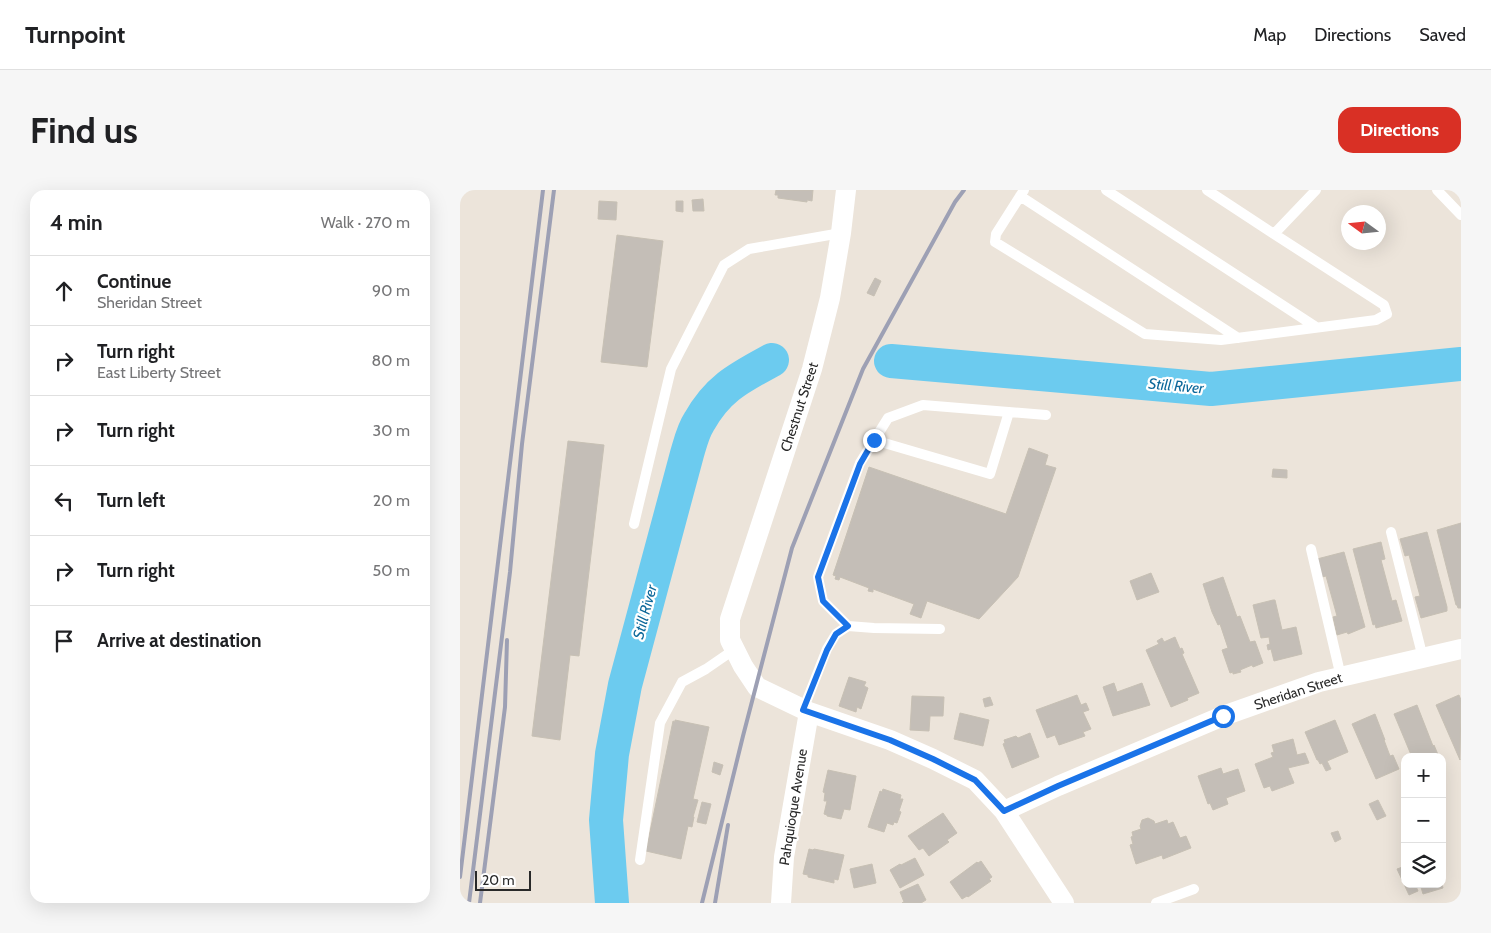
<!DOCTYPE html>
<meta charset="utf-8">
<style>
:root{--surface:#fff;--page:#f6f6f6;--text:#202124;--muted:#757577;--line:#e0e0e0;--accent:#d93025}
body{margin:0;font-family:Cabin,sans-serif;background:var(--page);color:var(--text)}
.controls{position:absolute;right:15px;bottom:15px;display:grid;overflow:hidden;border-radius:10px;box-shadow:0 5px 20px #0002}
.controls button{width:45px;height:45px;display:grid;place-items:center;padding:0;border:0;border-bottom:1px solid var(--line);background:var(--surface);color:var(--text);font:25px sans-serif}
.compass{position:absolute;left:881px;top:15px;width:45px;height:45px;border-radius:50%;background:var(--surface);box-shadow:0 5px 20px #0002;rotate:285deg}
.scale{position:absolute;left:15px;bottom:12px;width:56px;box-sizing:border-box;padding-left:5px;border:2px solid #292929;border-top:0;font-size:14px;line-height:18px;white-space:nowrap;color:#292929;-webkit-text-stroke:4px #fff;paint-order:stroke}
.stop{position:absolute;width:15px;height:15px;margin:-11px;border:4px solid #1a73e8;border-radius:50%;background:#fff}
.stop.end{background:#1a73e8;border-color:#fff;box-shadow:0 1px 5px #0008}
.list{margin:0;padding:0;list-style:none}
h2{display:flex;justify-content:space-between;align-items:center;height:65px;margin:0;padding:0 20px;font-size:21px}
h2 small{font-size:16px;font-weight:400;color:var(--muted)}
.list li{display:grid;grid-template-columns:32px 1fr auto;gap:15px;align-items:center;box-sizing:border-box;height:70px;padding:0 20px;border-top:1px solid var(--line)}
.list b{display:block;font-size:19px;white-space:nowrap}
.list p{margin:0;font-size:16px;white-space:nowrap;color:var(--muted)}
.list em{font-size:16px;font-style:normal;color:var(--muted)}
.icon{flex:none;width:28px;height:28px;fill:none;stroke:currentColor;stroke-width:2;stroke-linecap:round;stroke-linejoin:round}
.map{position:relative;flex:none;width:1001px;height:713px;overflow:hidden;border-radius:15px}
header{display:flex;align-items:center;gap:30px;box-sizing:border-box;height:70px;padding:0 25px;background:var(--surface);border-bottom:1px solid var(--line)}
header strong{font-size:24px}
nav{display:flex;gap:28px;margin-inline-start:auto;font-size:18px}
.intro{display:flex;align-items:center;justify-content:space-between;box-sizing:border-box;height:120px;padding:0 30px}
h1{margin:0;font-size:35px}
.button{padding:12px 22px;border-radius:15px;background:var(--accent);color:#fff;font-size:18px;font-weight:700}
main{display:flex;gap:30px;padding:0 30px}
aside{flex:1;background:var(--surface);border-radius:15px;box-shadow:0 5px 20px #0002}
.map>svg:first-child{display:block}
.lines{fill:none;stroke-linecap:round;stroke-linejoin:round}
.river{stroke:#6ccbef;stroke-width:34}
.building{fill:#c4beb7;stroke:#c7c0b4}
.service{stroke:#fff;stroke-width:10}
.minor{stroke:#fff;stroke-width:20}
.rail{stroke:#9da0b4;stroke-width:4}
.route{stroke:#1a73e8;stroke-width:6}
.labels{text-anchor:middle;stroke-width:4.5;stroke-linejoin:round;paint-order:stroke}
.street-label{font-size:14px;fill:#292929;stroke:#fff}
.water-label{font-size:15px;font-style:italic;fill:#0c689a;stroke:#fff}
</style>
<header>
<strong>Turnpoint</strong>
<nav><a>Map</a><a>Directions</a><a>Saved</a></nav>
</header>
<div class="intro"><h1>Find us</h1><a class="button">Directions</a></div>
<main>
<aside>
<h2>4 min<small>Walk · 270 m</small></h2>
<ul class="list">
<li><svg class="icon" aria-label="ahead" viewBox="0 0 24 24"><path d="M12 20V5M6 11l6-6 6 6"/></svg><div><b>Continue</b><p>Sheridan Street</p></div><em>90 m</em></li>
<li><svg class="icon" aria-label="right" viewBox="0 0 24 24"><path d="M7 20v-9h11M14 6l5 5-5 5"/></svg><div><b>Turn right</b><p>East Liberty Street</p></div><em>80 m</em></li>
<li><svg class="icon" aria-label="right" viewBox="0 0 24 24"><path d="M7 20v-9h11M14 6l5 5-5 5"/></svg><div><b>Turn right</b></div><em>30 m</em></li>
<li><svg class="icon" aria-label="left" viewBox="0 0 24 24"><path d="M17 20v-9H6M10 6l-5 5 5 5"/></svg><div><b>Turn left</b></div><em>20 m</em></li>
<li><svg class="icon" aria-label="right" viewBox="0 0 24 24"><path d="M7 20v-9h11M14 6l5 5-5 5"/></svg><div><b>Turn right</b></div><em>50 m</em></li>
<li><svg class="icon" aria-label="arrive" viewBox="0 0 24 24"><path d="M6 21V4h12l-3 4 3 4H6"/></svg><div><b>Arrive at destination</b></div></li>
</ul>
</aside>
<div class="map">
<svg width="1001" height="713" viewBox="0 0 1001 713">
<rect width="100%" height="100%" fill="#ece4da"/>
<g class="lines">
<path class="river" d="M431,171l320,28 250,-25
M152,713l-6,-83 6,-66 13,-69 62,-231c3,-10 6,-23 12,-32 19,-34 40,-44 73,-62"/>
</g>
<path class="building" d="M316,0h37l-1,11 -5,-1v2l-29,-4v-3h-3z
M243,9l1,12h-11l-1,-11z
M139,11l18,1 -1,18 -18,-1z
M216,11h7v11l-7,-1z
M157,45l46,6 -16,126 -46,-5z
M415,88l6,3 -7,15 -7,-3z
M108,251l36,4 -25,211 -9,-1 -10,85 -28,-4z
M569,258l19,7 -3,10 11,3 -38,109 -39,42 -52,-18 -6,17 -11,-4 4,-10 -41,-15v3l-5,-1 1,-3 -29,-11 -1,3 -4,-1 1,-3 -3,-1 36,-108 137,47z
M813,279l14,1v8l-15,-1z
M1001,333v85h-3l-1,-3h-1l-19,-75z
M967,342l20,75v4l-26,7 -6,-21 5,-1 -11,-41 -4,1 -5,-17z
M921,352l4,17 -4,1 11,41 4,-1 6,21 -26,7 -1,-4 -2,1 -20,-76z
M884,362l21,75 -17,7 -1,-2 -10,3 -4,-18 4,-1 -11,-40 -4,1 -5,-18z
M691,383l8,19 -22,8 -7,-19z
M763,387l14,40 3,-1 10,26 5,-1 8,22 -10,4 -1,-2 -12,5 1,2 -8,2v-2l-3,1 -8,-23 6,-2 -8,-24 -2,1 -6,-13 -9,-28z
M813,410h2l7,30 14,-3 6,27 -28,7 -3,-12 -3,1 -1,-5 3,-1 -1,-7 -8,1 -8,-33z
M715,447l5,12 2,-1 2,5 -2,1 17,39 -12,5 1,2 -17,7 -25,-57 13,-6 -2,-3 5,-3 2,4z
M389,487l17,5 -2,4 4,2 -7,21 -4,-2 -1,5 -17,-6z
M654,493l3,9 25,-9 8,22 -37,11 -10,-29z
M617,505l4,10 5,-2 3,7 -6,2 8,17 -8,3 2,4 -26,9 -4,-10 -8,3 -11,-28z
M999,505l2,5 -1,60 -24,-55z
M452,506l32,1 -1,19h-13l-1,15 -19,-1z
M530,507l3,8 -8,2 -2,-8z
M957,515l16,41 1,-1 5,12h-27l-18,-43z
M500,523l29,7 -6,26 -29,-7z
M915,524l10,26h-1l6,16 3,-1 6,14 -23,10 -24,-55z
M215,530l34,7 -16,72 5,1 -5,17h1l-2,10 -4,-1 -7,33 -35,-8 27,-130 2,1z
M875,530l13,32 -21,9 4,8 -5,2 -4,-8 -2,1 -2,-4h-1l-12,-28z
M570,543l9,24 -27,11 -9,-24 2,-1 -1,-3 12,-4 2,2z
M833,549l4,16 8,-2 4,10 -21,5 6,15 -22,8 -2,-5 -6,2 -9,-24 18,-7 -2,-4 3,-1 -2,-7z
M254,572l9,3 -3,10 -8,-3z
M761,578l2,6 15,-5 7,22 -19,7 2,6 -15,6 -3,-7 -2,1 -10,-28z
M368,580l28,6 -6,34 -6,-1 -3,10 -14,-3v-1l-3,-1 3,-13h-3l1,-8 -2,-1z
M423,599l18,6 -1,4h3l-4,12 2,1 -4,11 -3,-1 -1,3 -6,-2 -3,9 -16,-5 12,-36 2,1z
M918,610l8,16 -9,4 -8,-16z
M242,612l9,2 -5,20 -9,-2z
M483,623l14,20 -10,7 2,2 -20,14 -6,-8 -4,2 -11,-14z
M688,628l6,3 1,3 12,-4 1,4 5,-2 7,16 6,-2 5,12 -28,11 -1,-4 -26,9 -6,-19 3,-1 -2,-7 2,-1 -1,-4 9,-3 -1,-3 2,-6z
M878,641l3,8 -6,3 -4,-9z
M349,659l4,1 1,-1 30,6 -6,25 -4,-1v4l-26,-6v-2l-5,-1z
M455,668l9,17 -24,13 -10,-18 10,-6 1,1z
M521,671l11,16 -3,2 2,2 -23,16 -1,-1 -5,3 -12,-17 27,-20 1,1z
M412,674l4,19 -22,5 -4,-19z
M945,676v18h10l3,7 -9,4 -12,-26z
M458,694l8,16 -5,3h-19l2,-1 -4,-10z
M960,694h22l1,4 -20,6z"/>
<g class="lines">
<path class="service" d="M564,0l-28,44 -1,8 150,92 76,6 155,-20 11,-6 -3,-9 -110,-71 42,-44
M646,0l210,137
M747,0l67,44
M977,0l24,25
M560,6l218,142
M414,250l116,34 19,-62
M174,334l37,-155 53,-104 25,-16 92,-16
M931,342l32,126
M851,359l30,128
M388,436l-25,-25 -5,-24 42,-114 28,-45 35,-13 123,10
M343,520l24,-61 9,-15 12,-8 26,2 66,1
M180,670l20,-137 22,-41 24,-13 29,-20
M696,713l38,-14"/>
<path class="minor" d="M386,0l-5,43 -11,65 -18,71 -82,250v21l13,26 14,21 52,25 81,28 43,19 42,21 29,31 60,92
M544,621l54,-25 165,-70 96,-34 142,-33
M321,713l3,-46 25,-145"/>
<path class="rail" d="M0,687l83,-687
M9,713l41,-331 12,-128 32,-254
M20,713l25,-196 2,-67
M242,713l41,-167 49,-188 71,-179 92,-167 9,-12
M255,713l13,-78"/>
</g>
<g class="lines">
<path class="route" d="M414,250l-14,24 -42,113 5,24 25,25 -12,8 -9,16 -24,60 87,30 43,19 42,21 29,31 54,-25 165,-70"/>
</g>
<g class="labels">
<g class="street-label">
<text transform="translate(339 217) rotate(-72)" y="5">Chestnut Street</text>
<text transform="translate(838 501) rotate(-18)" y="5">Sheridan Street</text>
<text transform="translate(333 617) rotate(-81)" y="5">Pahquioque Avenue</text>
</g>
<g class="water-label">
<text transform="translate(716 196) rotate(5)" y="5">Still River</text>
<text transform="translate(185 422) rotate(-75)" y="5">Still River</text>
</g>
</g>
</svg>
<div class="controls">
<button>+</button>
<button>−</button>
<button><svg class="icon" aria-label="layers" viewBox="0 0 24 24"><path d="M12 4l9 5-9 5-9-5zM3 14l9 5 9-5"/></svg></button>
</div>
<svg class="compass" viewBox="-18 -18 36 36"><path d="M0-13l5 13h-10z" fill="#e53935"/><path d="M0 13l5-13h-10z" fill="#757577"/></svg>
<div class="scale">20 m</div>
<div class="stop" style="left:763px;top:526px"></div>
<div class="stop end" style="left:414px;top:250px"></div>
</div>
</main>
